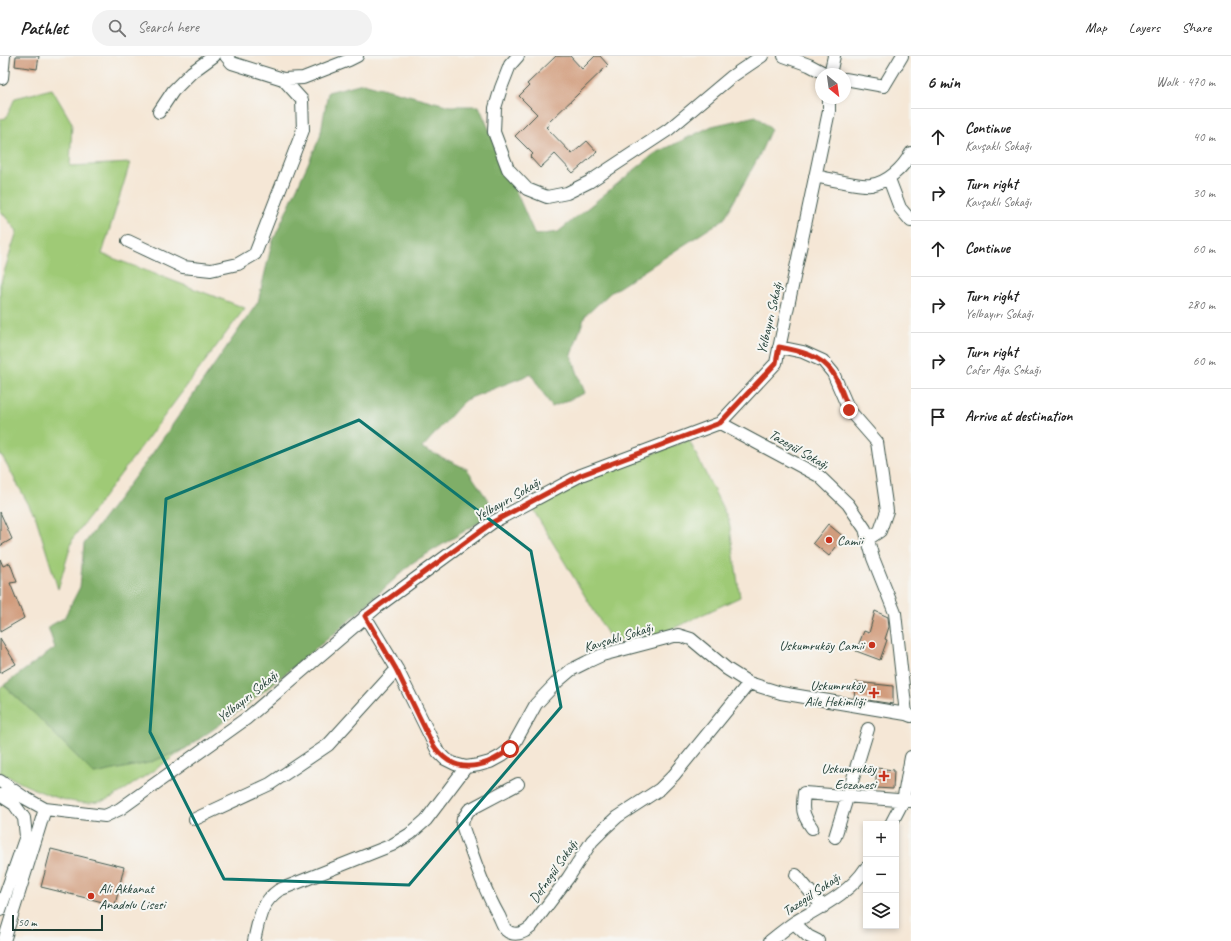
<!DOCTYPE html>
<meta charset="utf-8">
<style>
:root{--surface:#fff;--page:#f2f2f2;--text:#222;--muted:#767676;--line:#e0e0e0}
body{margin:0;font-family:Caveat,sans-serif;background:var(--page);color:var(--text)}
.controls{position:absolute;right:12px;bottom:12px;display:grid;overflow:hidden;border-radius:0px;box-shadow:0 2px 6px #0003}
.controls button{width:36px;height:36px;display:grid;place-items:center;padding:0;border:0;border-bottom:1px solid var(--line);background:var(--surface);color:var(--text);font:20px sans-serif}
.compass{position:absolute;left:815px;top:12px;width:36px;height:36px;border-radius:50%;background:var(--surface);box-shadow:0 2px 6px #0003;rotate:151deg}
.scale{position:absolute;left:12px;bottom:10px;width:91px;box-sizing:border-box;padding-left:4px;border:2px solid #1f3d34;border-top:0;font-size:11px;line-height:14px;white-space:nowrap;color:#1f3d34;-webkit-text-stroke:3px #f6f6f2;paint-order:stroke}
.stop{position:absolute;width:12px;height:12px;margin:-9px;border:3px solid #c8321e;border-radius:50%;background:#fff}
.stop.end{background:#c8321e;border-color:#fff;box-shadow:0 1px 4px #0008}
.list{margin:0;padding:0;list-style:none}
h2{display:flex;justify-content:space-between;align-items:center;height:52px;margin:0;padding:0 16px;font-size:17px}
h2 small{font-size:13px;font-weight:400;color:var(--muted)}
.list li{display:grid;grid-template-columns:26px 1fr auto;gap:12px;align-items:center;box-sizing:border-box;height:56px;padding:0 16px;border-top:1px solid var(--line)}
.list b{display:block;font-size:15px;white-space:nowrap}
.list p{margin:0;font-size:13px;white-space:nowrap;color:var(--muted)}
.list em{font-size:13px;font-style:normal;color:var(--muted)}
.icon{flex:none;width:22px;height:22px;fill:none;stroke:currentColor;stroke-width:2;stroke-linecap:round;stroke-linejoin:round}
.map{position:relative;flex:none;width:911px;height:885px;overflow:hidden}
header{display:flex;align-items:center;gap:24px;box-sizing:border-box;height:56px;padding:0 20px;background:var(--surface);border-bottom:1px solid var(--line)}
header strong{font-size:19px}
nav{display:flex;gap:22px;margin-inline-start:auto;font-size:14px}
.search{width:280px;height:36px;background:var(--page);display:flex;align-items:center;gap:10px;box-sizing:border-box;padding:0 14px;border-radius:22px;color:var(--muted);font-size:15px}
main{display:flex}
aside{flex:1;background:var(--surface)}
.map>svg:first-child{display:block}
.green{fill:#9fca76;stroke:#5f8455}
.forest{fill:#7fae67;stroke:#4f764e}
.building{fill:#d19c7d}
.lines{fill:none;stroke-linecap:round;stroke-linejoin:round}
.minor-casing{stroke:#3f564c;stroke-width:14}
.minor{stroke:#fff;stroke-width:12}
.route{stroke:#c8321e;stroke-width:5}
.marked{fill:none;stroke:#0f766e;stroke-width:3;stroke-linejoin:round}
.poi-dot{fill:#c8321e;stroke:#f6f6f2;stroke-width:1.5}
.labels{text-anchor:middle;stroke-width:4;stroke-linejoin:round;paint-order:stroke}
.street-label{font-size:14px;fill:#1f3d34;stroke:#f6f6f2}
.poi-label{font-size:14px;fill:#1f3d34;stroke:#f6f6f2;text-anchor:end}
</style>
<header>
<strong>Pathlet</strong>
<div class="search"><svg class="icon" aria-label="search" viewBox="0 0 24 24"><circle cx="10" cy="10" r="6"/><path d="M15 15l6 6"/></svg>Search here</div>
<nav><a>Map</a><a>Layers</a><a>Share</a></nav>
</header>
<main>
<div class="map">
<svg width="911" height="885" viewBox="0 0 911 885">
<rect width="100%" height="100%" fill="#f6f6f2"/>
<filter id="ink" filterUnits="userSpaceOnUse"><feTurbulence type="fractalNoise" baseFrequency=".025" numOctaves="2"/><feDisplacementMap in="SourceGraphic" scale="8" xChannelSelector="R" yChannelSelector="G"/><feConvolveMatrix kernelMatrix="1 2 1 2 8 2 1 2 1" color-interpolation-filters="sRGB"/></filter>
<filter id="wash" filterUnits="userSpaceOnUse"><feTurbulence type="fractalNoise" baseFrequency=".012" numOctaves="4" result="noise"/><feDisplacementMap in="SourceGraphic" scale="16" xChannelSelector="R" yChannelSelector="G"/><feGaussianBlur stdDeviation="0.9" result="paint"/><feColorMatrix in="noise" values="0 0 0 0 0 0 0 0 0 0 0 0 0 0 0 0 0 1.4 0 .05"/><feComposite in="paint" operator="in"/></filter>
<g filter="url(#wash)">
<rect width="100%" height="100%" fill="#f5e7d6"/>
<path class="green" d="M52,33l20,34 -2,43 60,-3 -28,91 143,54 -172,230 -15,51 -22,-71 -34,-62 -2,-1v-170l17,-54 -17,-21v-91l6,-1 9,-20z
M689,384l40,81 11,76 -83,39 -45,5 -80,-133 73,-36z
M3,629l32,29 59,60 54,-11 37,-14c-16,11 -32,22 -49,33 -10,7 -22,16 -34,19 -30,9 -76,-15 -102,-29v-84z"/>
<path class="forest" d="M363,27l87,23h29l56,129 23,-3 96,-78 58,-28 44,-10 15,13 -13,29 -34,61 -114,74 -25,23 -14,39 14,38 -33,14 -21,-33 -66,26 -43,48 45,21 29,43 -84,51 -71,65 -99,81 -57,40 -37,14 -54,11 -59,-60 -31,-29 51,-37 -7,-21 16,-9 16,-31 4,-43 68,-90 106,-152 14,-59 48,-106 8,-45z"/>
<g id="blocks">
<path class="building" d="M16,0h23l-2,13 -22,-3z
M556,0h14l12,13 13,-13h5l8,9 -60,58 1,2 -3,2 26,27 15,-13 10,11 -24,21 -18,-19 -15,14 -10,-11 3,-3 -18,-18 22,-22 -18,-18 10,-10 -2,-2z
M0,456l12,27 -12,7z
M828,468l16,13 -15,19 -16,-13z
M0,503l3,7 7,-3 7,19 -7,1 14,35 -24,14z
M875,555l13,6 1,10 -4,12 2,1 -7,20 -24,-9 8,-20 5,2z
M0,582l16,26 -16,9z
M856,626l37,4v18l-39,-6z
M876,712l18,2 -1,19 -17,-1z
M51,793l73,18 -9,38 -74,-18z"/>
</g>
</g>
<g filter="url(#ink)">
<use href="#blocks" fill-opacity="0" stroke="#3f564c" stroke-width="1"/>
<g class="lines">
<g class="minor-casing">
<path id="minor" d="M226,0l6,7 51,16 20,-1 46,-18 8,-4
M518,0l-8,9 -9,23 -6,20 -1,24 14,37 19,20 20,8 20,-4 22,-11 79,-52 63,-53 31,-21
M784,0l25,9 17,9
M830,18l4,-18
M2,22l2,-22
M845,23l39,7 18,-30
M159,56l14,-21 19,-19 22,-16
M815,120c11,2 48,11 56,9 17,-3 32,-17 40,-32
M889,123l11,29 11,13
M128,185l55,26 28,3 27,-6 17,-10 48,-124 -1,-30 -19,-21
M779,291l24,5 20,9 10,12 16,37 28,32 10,69 -7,20 -12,8
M720,367l99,53 29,28 17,25 8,29 22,55 11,101 5,2
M365,560l32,53 41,83 7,7 10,5 11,3 13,-2 11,-3 11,-6 9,-7 5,-7 21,-38 22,-23 13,-11 16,-8 15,-7 76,-20 13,4 36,30 22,14 32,10 125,21
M0,725l25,17 20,11 60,7 15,-7 127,-91 130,-111 116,-85 88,-47 139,-52 56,-60 53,-252v-13
M518,728l-49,26 -6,9 -1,6c11,31 21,63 37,91 2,4 4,10 7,14 8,7 18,3 25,-3l37,-49 24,-37 13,-13 12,-11 43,-28 14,-14 75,-92
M0,739l14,9 10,14 2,18 -26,74
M195,763l75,-35 58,-39 69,-76
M891,768l12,-23 8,-44
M812,772c-10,-14 -10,-18 -8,-35l107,8
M835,781l33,-108
M796,819l27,32
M794,867l14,13 10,5
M4,885l41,-132
M254,885c5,-21 6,-38 25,-51l113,-45 18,-11 16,-14 40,-53
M770,885c8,-6 16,-13 25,-19 25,-15 55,-29 71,-54"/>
</g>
<use href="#minor" class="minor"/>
</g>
</g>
<g class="lines" filter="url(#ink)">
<path class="route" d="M510,693c-27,21 -58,27 -78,-6l-36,-74 -31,-53 128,-94 88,-47 139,-52 56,-60 3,-16c20,4 42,8 54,26 7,11 11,25 16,37"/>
</g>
<path class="marked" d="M359,364l172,131 30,156 -152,178 -185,-6 -74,-147 16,-233z"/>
<g class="poi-dot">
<circle cx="829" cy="484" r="4"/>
<circle cx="872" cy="589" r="4"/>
<path d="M872 631h4v4h4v4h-4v4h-4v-4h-4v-4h4z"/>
<path d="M882 714h4v4h4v4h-4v4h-4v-4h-4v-4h4z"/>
<circle cx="91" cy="840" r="4"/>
</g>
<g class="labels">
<g class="street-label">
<text transform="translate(769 262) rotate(-77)" y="5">Yelbayırı Sokağı</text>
<text transform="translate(799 393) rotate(30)" y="5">Tazegül Sokağı</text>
<text transform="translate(507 443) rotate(-30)" y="5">Yelbayırı Sokağı</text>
<text transform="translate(618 581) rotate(-17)" y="5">Kavşaklı Sokağı</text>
<text transform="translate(247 640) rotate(-39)" y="5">Yelbayırı Sokağı</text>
<text transform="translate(553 815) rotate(-55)" y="5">Defnegül Sokağı</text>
<text transform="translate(811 838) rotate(-34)" y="5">Tazegül Sokağı</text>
</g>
<g class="poi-label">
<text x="837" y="489" text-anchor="start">Camii</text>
<text x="864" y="594">Uskumruköy Camii</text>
<text x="865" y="634">Uskumruköy<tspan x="865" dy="16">Aile Hekimliği</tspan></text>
<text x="876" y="717">Uskumruköy<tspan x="876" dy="16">Eczanesi</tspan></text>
<text x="99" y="837" text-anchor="start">Ali Akkanat<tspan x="99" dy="16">Anadolu Lisesi</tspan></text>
</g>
</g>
</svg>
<div class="controls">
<button>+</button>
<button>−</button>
<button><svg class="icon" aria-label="layers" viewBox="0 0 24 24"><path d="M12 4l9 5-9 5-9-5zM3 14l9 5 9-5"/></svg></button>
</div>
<svg class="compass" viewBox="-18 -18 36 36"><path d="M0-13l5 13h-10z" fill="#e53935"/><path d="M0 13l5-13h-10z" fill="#767676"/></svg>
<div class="scale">50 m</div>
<div class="stop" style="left:510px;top:693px"></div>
<div class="stop end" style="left:849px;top:354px"></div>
</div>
<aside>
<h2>6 min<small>Walk · 470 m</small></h2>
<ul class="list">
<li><svg class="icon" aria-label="ahead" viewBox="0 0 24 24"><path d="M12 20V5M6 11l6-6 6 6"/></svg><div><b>Continue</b><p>Kavşaklı Sokağı</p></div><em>40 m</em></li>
<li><svg class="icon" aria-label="right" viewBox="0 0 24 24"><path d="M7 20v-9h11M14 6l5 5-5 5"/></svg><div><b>Turn right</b><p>Kavşaklı Sokağı</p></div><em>30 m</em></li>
<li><svg class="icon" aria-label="ahead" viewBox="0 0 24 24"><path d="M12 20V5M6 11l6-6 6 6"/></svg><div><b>Continue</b></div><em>60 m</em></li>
<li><svg class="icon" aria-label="right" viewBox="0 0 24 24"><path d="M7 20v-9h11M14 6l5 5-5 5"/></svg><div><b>Turn right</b><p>Yelbayırı Sokağı</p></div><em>280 m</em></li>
<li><svg class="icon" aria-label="right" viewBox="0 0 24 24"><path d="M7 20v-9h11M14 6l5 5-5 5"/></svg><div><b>Turn right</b><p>Cafer Ağa Sokağı</p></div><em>60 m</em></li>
<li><svg class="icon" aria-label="arrive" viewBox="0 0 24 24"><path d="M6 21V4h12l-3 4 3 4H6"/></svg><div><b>Arrive at destination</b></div></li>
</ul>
</aside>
</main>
